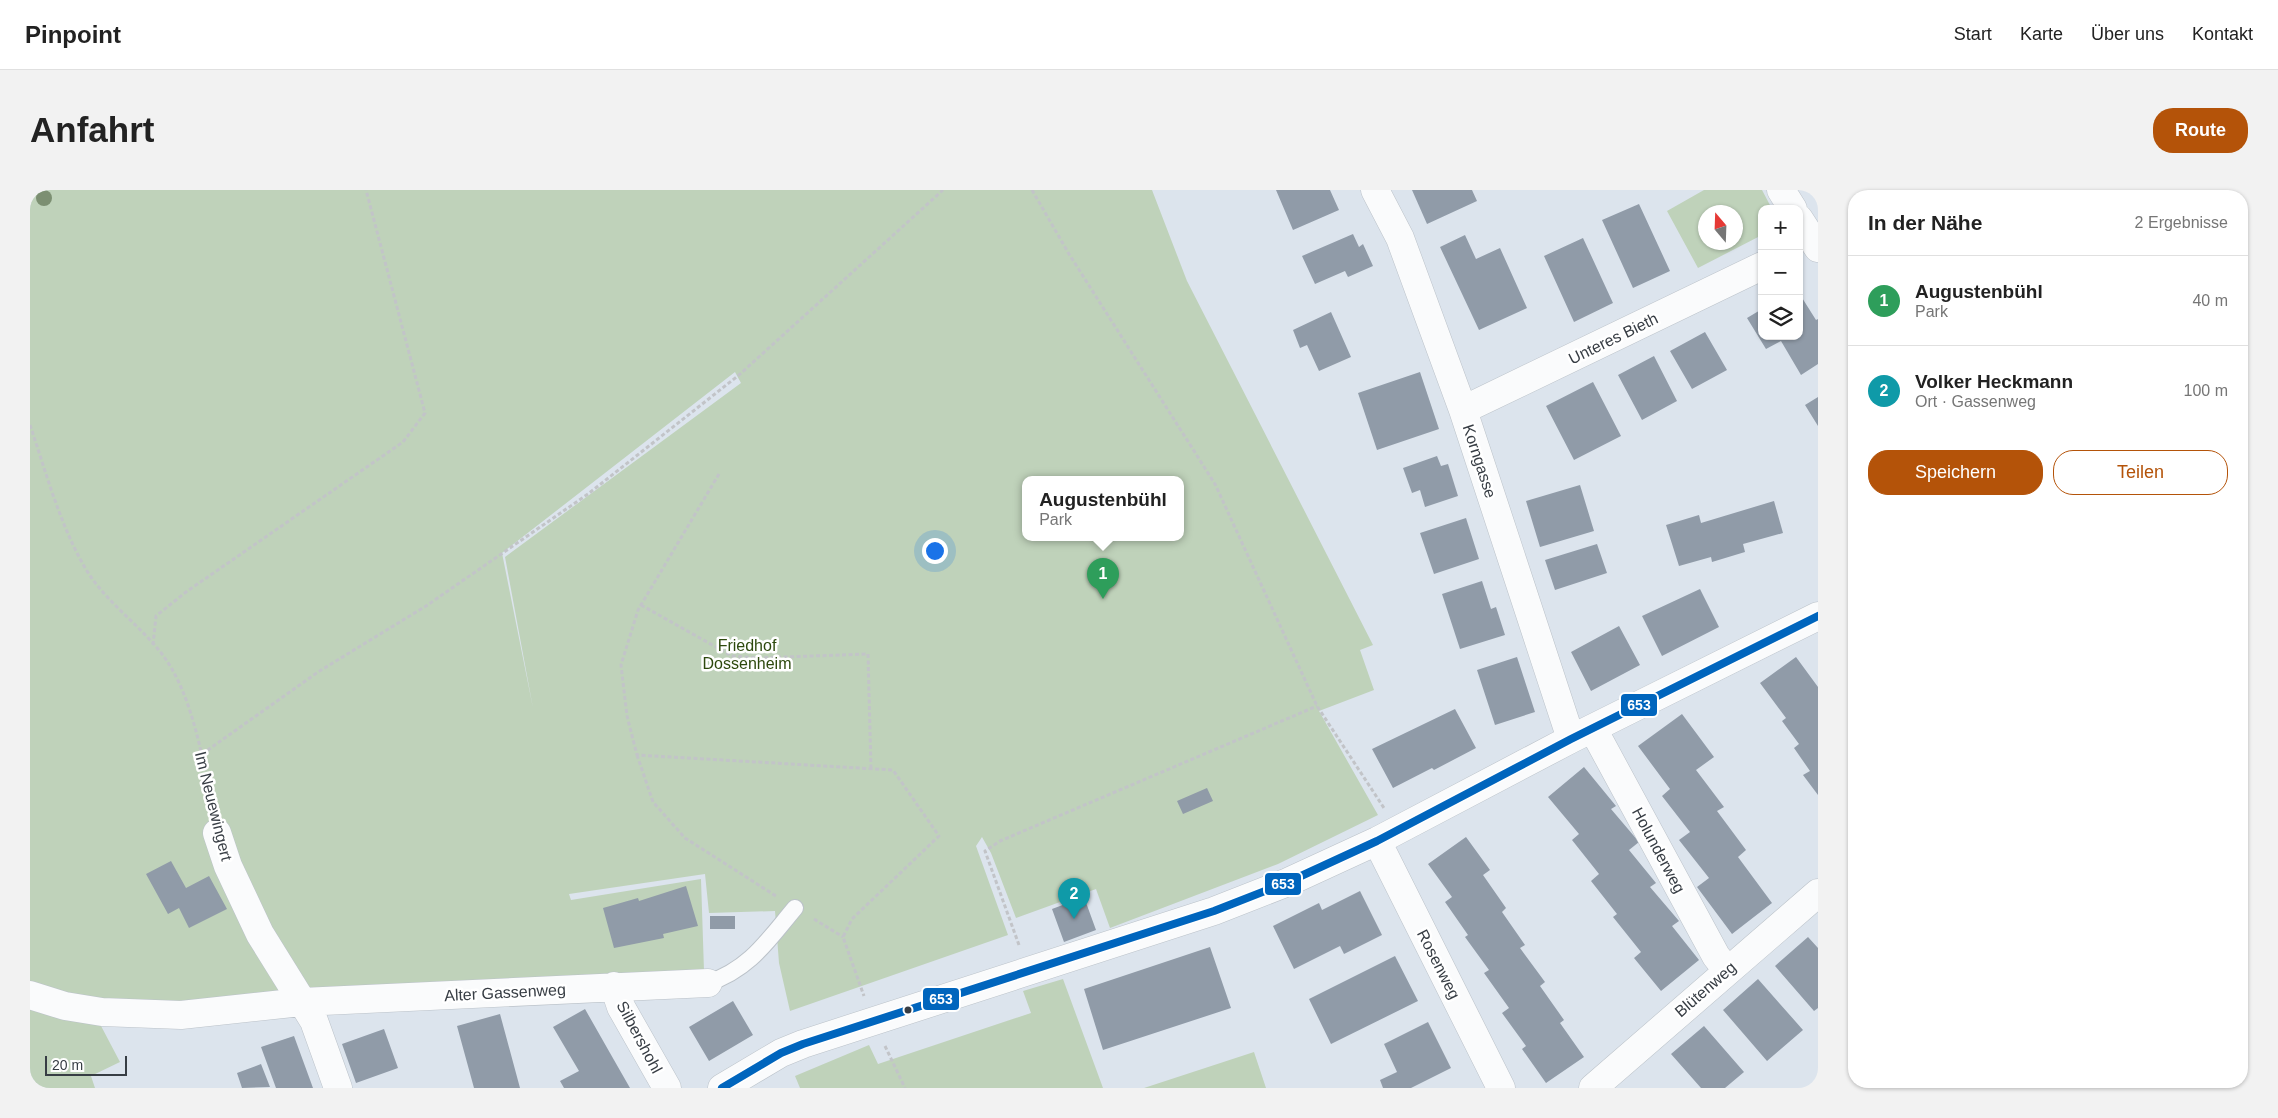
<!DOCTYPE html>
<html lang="de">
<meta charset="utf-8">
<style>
:root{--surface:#fff;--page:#f2f2f2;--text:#222;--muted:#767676;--line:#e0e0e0;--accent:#b45309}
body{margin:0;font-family:Helvetica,sans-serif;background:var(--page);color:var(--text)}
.controls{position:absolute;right:15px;top:15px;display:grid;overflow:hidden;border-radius:10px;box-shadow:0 1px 4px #0004}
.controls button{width:45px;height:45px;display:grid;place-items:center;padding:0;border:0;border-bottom:1px solid var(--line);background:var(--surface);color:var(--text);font:25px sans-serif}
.compass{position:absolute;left:1668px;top:15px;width:45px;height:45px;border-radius:50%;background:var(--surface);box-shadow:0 1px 4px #0004;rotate:341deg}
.scale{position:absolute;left:15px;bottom:12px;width:82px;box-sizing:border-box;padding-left:5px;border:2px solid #373d44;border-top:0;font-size:14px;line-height:18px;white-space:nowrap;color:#373d44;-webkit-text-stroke:4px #fff;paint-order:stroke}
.you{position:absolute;left:904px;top:360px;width:18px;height:18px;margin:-12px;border:4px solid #fff;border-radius:50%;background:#1a73e8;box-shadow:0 0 0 8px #1a73e833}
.badge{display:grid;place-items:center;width:32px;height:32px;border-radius:50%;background:var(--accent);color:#fff;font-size:16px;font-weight:700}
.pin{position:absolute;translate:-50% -41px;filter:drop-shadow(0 1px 2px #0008)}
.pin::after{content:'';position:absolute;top:26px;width:18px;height:15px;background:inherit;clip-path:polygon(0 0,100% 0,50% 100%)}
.popup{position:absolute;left:992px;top:286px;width:162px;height:65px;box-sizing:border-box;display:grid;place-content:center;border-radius:10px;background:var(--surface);filter:drop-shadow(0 1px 4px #0005);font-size:16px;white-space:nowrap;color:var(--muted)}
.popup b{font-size:19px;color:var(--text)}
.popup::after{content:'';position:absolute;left:50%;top:100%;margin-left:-10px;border:10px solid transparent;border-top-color:var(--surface)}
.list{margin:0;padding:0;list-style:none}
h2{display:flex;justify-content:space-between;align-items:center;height:65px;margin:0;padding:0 20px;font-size:21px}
h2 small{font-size:16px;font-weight:400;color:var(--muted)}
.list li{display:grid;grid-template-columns:32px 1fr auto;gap:15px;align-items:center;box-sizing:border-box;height:90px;padding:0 20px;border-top:1px solid var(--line)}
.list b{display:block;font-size:19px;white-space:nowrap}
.list p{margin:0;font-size:16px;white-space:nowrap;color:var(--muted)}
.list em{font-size:16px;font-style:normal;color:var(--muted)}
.actions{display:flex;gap:10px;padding:15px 20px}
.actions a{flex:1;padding:11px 0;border:1px solid var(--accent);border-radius:20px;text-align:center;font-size:18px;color:var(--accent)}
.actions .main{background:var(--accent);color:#fff}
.icon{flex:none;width:28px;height:28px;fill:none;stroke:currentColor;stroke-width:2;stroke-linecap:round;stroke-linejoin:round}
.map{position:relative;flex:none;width:1788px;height:898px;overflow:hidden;border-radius:20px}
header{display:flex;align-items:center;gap:30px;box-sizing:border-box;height:70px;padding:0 25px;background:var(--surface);border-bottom:1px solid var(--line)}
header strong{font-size:24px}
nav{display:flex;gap:28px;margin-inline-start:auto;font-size:18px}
.intro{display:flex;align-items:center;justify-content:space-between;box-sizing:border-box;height:120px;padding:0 30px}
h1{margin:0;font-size:35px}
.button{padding:12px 22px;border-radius:20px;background:var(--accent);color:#fff;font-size:18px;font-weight:700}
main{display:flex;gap:30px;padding:0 30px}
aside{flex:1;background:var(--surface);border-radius:20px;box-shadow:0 1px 4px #0004}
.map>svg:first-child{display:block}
.green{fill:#bfd2ba;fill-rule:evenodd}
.building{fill:#909ba8}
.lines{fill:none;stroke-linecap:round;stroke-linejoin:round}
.service-casing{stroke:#bbc2c9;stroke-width:18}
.minor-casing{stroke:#bbc2c9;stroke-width:29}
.path{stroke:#c2c4c8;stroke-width:3;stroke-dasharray:4 2.5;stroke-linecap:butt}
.service{stroke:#fafbfc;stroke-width:16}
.minor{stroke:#fafbfc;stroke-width:28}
.bus-1-casing{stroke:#fff;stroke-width:11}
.bus-1{stroke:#0065bd;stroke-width:8}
.tree{fill:#7c8f72}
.bus-dot{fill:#373d44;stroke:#fff;stroke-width:2}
.labels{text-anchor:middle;stroke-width:5;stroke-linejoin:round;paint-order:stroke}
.street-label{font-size:16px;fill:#373d44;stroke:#fff}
.park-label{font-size:16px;fill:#2d490d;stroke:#fff}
.line-badge{stroke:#fff;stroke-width:2}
.badge-label{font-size:14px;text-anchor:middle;font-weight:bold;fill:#fff}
</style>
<header>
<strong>Pinpoint</strong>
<nav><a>Start</a><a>Karte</a><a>Über uns</a><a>Kontakt</a></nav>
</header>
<div class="intro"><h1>Anfahrt</h1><a class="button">Route</a></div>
<main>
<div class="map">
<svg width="1788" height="898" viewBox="0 0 1788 898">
<rect width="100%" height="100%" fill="#dce4ed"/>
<path class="green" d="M0,0h1122l35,91 186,364 -13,5 14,40 -55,21 59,104 -100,49 -168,64 -14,-39 -80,29 -25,-65 -9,-16 -6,9 32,89 -218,76 -11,-48 -4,-52 -66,2 -4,-39 -136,20 2,6 130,-21 3,92 -569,37 -105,-22zM705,182l6,11 -236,174 28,151 -31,-155zM996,290h154v58h-154z
M1674,0h58l10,19h-10v26l-64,33 -31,-57zM1676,22h30v30h-30z
M1033,789l40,109h-303l-5,-12 74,-31 9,19 153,-51 -8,-22z
M0,815l70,19 20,38 -29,14 4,12h-65z
M1224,862l12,36h-122z"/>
<path class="building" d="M1246,0h54l9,20 -46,20z
M1382,0h60l5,11 -50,23z
M1609,14l31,67 -37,17 -31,-68z
M1323,44l6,13 4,-3 10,22 -25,11 -3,-6 -30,13 -13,-28z
M1435,45l11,24 24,-11 27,60 -48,22 -39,-83z
M1553,48l30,65 -39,19 -30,-66z
M1769,103l17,27 2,-1v45l-17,11 -20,-34 -15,8 -19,-31 15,-9v27h37z
M1301,122l20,45 -32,14 -12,-26 -7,3 -7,-18z
M1675,142l22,38 -35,19 -22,-38z
M1624,166l23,45 -35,19 -24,-45z
M1390,182l19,57 -62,21 -19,-57z
M1563,192l28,54 -47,24 -28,-54z
M1788,207v29l-13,-21z
M1407,266l4,10 7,-2 10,32 -33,11 -5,-17 -8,3 -9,-25z
M1550,295l14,46 -54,16 -14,-46z
M1744,311l9,32 -40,11 2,8 -33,10 -1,-5 -32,9 -13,-41 33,-10 2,8z
M1436,328l13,41 -45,15 -14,-41z
M1567,354l10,29 -52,17 -10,-30z
M1452,391l9,28 5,-2 9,28 -45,14 -18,-55z
M1670,399l19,38 -57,29 -20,-40z
M1589,436l21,39 -49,26 -20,-39z
M1487,467l18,55 -40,13 -18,-55z
M1766,467l22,30v108l-15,-20 7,-4 -16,-23 5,-4 -17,-23 4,-3 -26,-35z
M1425,519l21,39 -42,22 -2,-2 -39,20 -21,-39z
M1652,524l32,43 -18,13 28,37 -7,4 29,39 -8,7 34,46 -40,31 -35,-47 12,-9 -30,-38 11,-8 -28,-36 8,-7 -32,-43z
M1554,577l32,39 -5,3 28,33 -10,8 27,33 -6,4 29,34 -7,5 27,34 -38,31 -27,-33 7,-6 -28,-35 4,-3 -26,-33 8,-7 -27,-34 7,-6 -31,-37z
M1177,598l6,13 -30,13 -6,-13z
M1436,647l24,33 -7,5 23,33 -4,4 23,33 -5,3 25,34 -5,4 24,34 -4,3 24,34 -38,26 -24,-34 4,-3 -24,-33 7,-5 -25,-35 5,-3 -24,-33 3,-2 -23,-33 7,-5 -24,-33z
M141,671l15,27 23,-12 18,33 -38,19 -10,-20 -11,6 -22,-40z
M656,696l12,40 -35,8 1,4 -50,10 -11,-40 35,-10 1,3z
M1330,701l22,44 -38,19 -4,-8 -46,23 -21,-43 46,-23 3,7z
M1054,707l12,33 -32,12 -12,-33z
M680,726h25v13h-25z
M1778,747l10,11v60l-4,3 -39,-45z
M1180,757l21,61 -128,42 -19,-61z
M1365,766l23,45 -87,43 -22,-45z
M1728,789l45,51 -36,31 -44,-51z
M703,811l20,34 -44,26 -20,-34z
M555,819l25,44 20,35h-66l-4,-7 19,-10 -26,-44z
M470,824l20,74h-46l-17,-62z
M1398,832l23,46 -40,20h-28l-3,-8 17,-8 -13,-28z
M1674,836l40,46 -19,16h-24l-30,-34z
M354,839l14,39 -42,15 -14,-39z
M264,846l19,52h-37l-15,-41z
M231,874l9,23 -28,1 -5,-15z"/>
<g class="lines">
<g class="service-casing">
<path id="service" d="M678,793c42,-14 60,-43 87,-75"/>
</g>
<g class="minor-casing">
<path id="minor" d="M1345,0l25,48 63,172 108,329
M1751,0l12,19
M1769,29l19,29
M1433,220l299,-144
M1563,539l123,227 11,14
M187,643l11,33 32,68 54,87 24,67
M1347,651l124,247
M584,796l7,21 46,81
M0,805l35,11 37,6 79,3 121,-13 406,-19
M692,898l59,-35 22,-9 411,-133 74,-29 89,-41 194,-102 247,-123
M1563,898l225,-195"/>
</g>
<path class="path" d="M1002,0l37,64 146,230 102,222 67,102
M0,235c16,47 29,97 54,141 20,35 53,56 78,88 30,39 41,105 50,153
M689,284l-81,136 -17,55 6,51 10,39 256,15 46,66 -87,83 -9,18 21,59
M611,415l91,51 25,2 111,-4 3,115
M123,455l3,-29 30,-24 217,-150 22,-29 -59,-223
M172,564l116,-82 108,-66 162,-112 151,-119 204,-185
M607,565l16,47 32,36 91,58
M784,729l29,18
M989,755l-34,-94 15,-10 317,-135
M855,856l20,42"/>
<use href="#service" class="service"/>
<use href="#minor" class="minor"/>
<g class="bus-1-casing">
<path id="bus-1" d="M692,898l59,-35 22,-9 411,-133 74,-29 89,-41 194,-102 247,-123"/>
</g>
<use href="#bus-1" class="bus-1"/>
</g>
<circle class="tree" cx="14" cy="8" r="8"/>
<circle class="bus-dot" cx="878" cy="820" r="4.5"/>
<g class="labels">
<g class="street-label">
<text transform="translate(1583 148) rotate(-26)" y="6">Unteres Bieth</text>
<text transform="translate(1450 271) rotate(72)" y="6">Korngasse</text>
<text transform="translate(184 616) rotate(76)" y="6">Im Neuewingert</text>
<text transform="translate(1629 660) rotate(62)" y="6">Holunderweg</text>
<text transform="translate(1409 774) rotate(63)" y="6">Rosenweg</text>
<text transform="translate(1675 799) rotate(-41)" y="6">Blütenweg</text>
<text transform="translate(475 802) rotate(-3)" y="6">Alter Gassenweg</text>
<text transform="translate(610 847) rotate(62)" y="6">Silbershohl</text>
</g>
<g class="park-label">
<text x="717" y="461">Friedhof<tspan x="717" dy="18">Dossenheim</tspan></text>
</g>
</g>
<g class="line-badge">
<rect x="1590" y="503" width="38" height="24" rx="5" fill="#0065bd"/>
<rect x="1234" y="682" width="38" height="24" rx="5" fill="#0065bd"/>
<rect x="892" y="797" width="38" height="24" rx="5" fill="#0065bd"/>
</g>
<g class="badge-label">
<text x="1609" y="520">653</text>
<text x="1253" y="699">653</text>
<text x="911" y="814">653</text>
</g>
</svg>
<div class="controls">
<button>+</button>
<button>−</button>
<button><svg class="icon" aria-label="layers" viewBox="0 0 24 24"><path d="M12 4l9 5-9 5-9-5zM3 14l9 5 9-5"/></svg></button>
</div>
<svg class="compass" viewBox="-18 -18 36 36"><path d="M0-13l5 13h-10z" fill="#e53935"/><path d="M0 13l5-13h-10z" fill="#767676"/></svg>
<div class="scale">20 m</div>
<div class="you"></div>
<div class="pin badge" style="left:1073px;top:409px;background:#2e9e5b">1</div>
<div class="popup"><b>Augustenbühl</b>Park</div>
<div class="pin badge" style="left:1044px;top:729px;background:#0f9aa8">2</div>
</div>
<aside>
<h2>In der Nähe<small>2 Ergebnisse</small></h2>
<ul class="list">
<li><span class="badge" style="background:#2e9e5b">1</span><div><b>Augustenbühl</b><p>Park</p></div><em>40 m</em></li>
<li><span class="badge" style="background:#0f9aa8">2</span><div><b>Volker Heckmann</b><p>Ort · Gassenweg</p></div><em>100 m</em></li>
</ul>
<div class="actions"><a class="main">Speichern</a><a>Teilen</a></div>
</aside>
</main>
